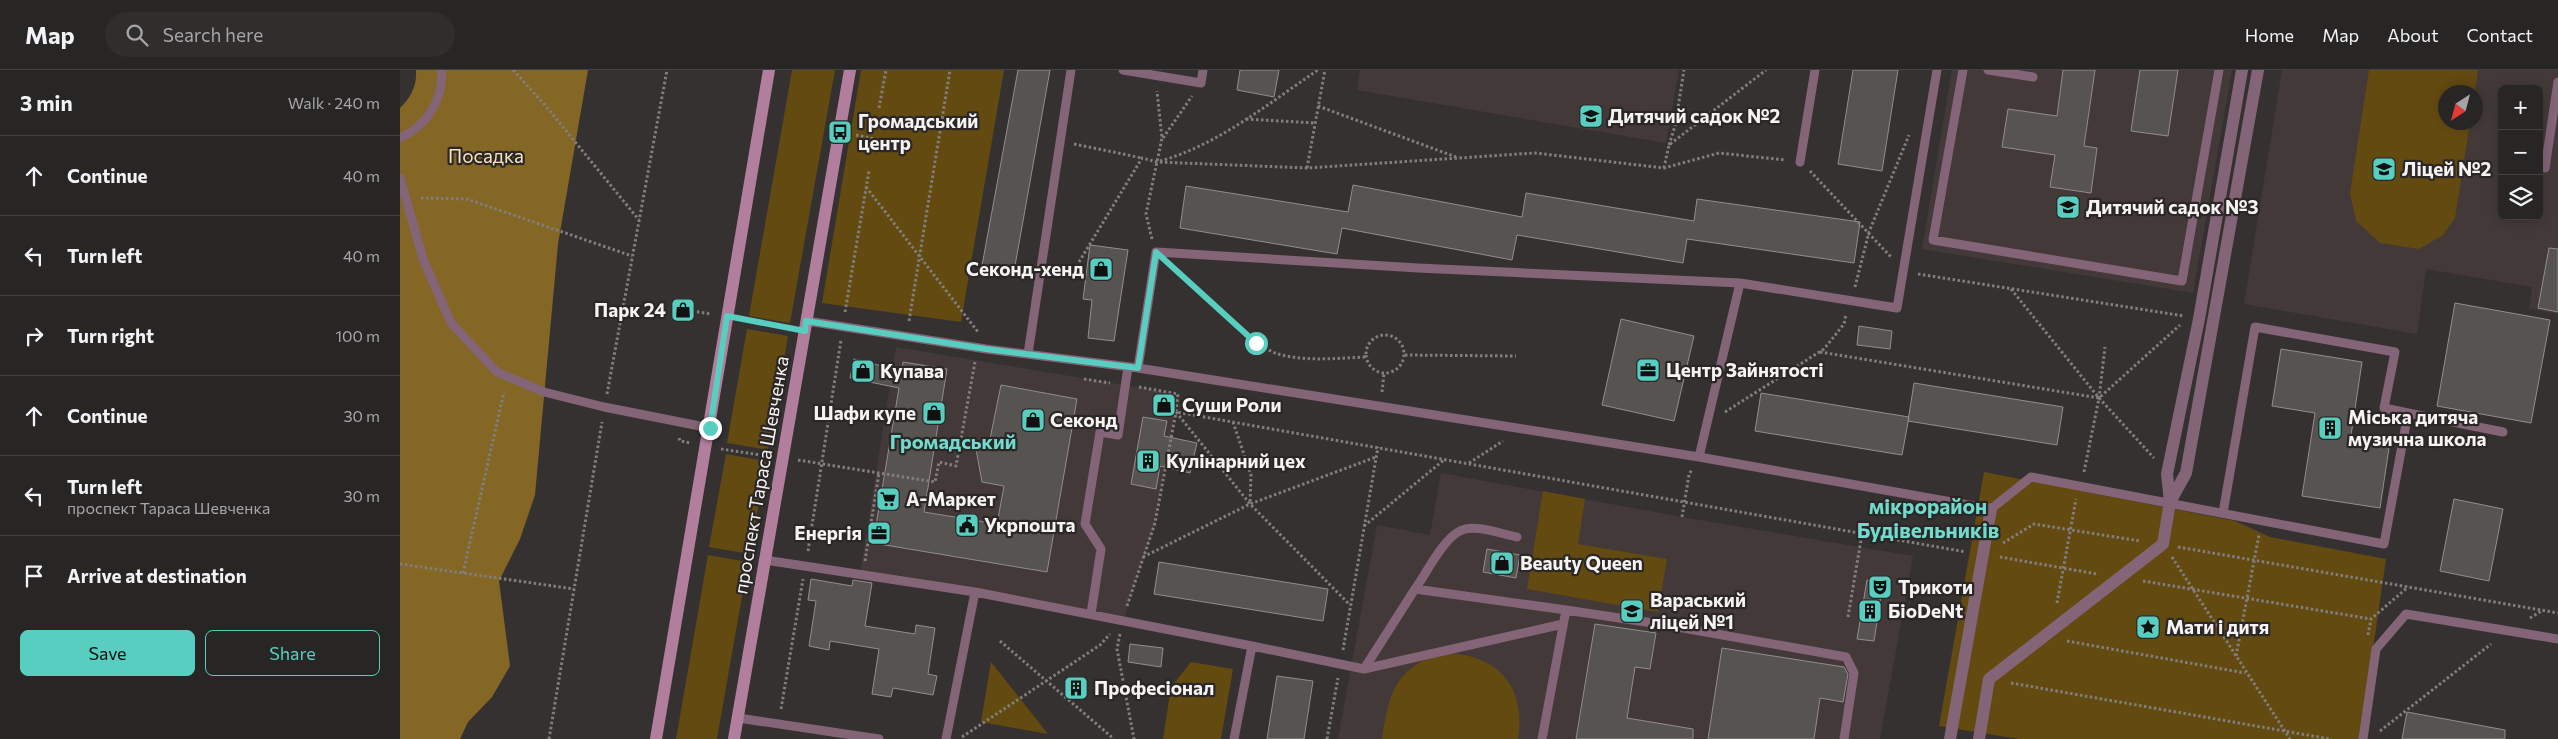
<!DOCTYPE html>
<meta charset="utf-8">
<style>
:root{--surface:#282525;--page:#302d2d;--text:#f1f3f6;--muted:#a5a5a7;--line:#444242;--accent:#58cec0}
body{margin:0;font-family:Commissioner,sans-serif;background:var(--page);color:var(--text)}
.controls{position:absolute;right:15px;top:15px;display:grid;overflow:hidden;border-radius:8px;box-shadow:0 2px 12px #0003}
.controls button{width:45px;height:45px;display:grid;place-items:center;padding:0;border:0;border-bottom:1px solid var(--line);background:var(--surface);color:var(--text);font:25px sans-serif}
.compass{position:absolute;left:2038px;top:15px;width:45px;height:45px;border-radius:50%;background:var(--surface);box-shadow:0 2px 12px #0003;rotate:216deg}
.stop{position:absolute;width:15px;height:15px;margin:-11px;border:4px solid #58cec0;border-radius:50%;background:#fff}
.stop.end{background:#58cec0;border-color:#fff;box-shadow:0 1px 5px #0008}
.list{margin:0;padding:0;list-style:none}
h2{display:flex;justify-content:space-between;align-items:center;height:65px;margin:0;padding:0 20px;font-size:21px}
h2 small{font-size:16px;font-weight:400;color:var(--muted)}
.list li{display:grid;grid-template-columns:32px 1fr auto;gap:15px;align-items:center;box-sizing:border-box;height:80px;padding:0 20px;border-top:1px solid var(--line)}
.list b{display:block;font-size:19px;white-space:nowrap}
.list p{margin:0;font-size:16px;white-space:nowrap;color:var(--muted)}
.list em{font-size:16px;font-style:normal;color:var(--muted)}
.actions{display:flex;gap:10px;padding:15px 20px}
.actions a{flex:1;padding:11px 0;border:1px solid var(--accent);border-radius:8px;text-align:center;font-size:18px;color:var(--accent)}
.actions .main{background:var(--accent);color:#111}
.icon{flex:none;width:28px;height:28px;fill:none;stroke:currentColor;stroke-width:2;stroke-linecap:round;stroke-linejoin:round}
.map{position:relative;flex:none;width:2158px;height:669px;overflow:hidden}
header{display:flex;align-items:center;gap:30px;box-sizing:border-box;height:70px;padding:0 25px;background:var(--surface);border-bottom:1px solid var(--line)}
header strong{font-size:24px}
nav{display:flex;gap:28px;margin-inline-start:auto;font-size:18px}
.search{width:350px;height:45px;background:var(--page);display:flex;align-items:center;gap:12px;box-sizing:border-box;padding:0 18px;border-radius:28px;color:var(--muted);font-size:19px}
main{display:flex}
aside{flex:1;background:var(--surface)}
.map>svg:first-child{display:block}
.built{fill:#433939;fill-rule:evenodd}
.green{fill:#634a10}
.forest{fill:#846625}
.building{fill:#565351;stroke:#928e8d}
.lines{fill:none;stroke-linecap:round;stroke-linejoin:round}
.path{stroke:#827e7e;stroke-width:3;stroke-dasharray:2.5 2.5;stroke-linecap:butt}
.service{stroke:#846477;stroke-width:9}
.pedestrian{stroke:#846477;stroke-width:12}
.secondary{stroke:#b27e9d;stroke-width:12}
.route{stroke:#58cec0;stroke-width:6}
.labels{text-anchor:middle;stroke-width:4.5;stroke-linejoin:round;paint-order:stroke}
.poi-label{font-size:19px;font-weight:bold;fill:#f6f3f3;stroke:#2b2727;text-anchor:start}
.park-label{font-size:19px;fill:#f7e2ba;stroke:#2b2727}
.street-label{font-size:19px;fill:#f6f3f3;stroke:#2b2727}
.neighbourhood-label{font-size:20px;font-weight:bold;fill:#72dbcd;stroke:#2b2727}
.quarter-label{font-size:21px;font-weight:bold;fill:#72dbcd;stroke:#2b2727}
</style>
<header>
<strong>Map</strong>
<div class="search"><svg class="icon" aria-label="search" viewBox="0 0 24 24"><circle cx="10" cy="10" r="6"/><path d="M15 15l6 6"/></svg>Search here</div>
<nav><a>Home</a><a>Map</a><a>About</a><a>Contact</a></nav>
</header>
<main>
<aside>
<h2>3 min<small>Walk · 240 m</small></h2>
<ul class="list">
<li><svg class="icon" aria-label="ahead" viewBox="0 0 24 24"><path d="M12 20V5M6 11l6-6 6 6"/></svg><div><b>Continue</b></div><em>40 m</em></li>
<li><svg class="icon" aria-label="left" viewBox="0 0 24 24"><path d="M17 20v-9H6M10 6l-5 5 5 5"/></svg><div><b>Turn left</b></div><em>40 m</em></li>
<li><svg class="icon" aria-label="right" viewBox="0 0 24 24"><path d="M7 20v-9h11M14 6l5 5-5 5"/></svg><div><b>Turn right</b></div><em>100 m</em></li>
<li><svg class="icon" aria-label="ahead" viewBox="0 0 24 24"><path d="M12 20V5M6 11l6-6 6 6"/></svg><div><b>Continue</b></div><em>30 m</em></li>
<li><svg class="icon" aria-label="left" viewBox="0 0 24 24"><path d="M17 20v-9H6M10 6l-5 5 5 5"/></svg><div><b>Turn left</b><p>проспект Тараса Шевченка</p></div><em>30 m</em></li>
<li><svg class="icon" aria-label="arrive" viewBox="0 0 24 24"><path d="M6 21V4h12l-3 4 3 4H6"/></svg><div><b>Arrive at destination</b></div></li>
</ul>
<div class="actions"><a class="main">Save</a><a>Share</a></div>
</aside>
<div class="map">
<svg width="2158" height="669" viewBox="0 0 2158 669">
<rect width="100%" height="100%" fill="#353131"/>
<path class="built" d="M960,0h319l-13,73 -309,-53z
M1552,0h280l-39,223 -271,-44z
M1882,0h276v244l-29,-5 3,-22 -106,-18 -9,65 -173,-30zM2102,19h37v127h-37zM2046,22h30v30h-30z
M496,277l282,47 -23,129 -32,98 -263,-47z
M1041,403l241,44 231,39 -33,183h-542l39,-214 53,10z"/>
<path class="green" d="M392,0h43l-45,253 -41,-7z
M461,0h143l-43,252 -139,-19z
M1969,0h109l-3,22h-29v30l24,1 -15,95 -12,17 -24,14 -39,-6 -24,-22 -6,-28z
M347,259l41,7 -20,114 -41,-7z
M326,384l40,7 -16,93 -41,-7z
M1584,402l251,49 35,16 116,22 -26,180h-341l-80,-13z
M1143,421l42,8 -7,45 89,15 -9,53 -131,-23z
M308,485l40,7 -31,177h-41z
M1042,583c54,0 85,32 76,86h-136c7,-46 13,-71 60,-86z
M591,592l57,72 -67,-12z
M791,592l42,7 -12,70h-58l8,-52z"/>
<path class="forest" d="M16,0h172l-30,174 -23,251 -15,44 -21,42 11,85 -18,31 -24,25 -8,17h-60v-631c11,-11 17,-22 16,-38z"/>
<path class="building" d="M618,0h32l-37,207 -32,-6z
M840,0h39l-5,27 -37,-7z
M1453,0h45l-16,101 -44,-7z
M1663,0h32l-11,76 13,2 -6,45 -41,-6 5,-32 -53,-8 6,-38 49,7z
M1740,0h38l-10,66 -37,-5z
M953,115l169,32 4,-24 168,28 3,-22 163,23 -6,41 -167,-24 -4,24 -166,-28 -5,25 -170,-32 -5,26 -157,-26 6,-42 162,26z
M690,175l38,5 -14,91 -26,-3 4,-38 -9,-1z
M2149,178l9,1v63l-20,-4z
M2055,233l95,17 -19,103 -94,-17z
M1221,249l73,17 -20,85 -72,-16z
M1459,256l33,5 -2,18 -33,-4z
M1881,279l81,13 -12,80 39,6 -9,60 -78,-12 13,-83 -43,-7z
M454,289l48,12 1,-9 44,7 -23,143 73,12 7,-38 -22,-4 -6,-33 14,-10 11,-54 76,14 -30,173 -174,-29 26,-155 -49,-10z
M1514,313l149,24 -6,38 -149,-24z
M1361,323l148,24 -7,38 -147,-24z
M743,347l24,4 -3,15 33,7 -7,30 -30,-7 -4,23 -25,-5z
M2054,429l49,10 -14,72 -49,-10z
M1087,479l33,6 -4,23 -33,-6z
M759,492l169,27 -5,32 -169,-27z
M411,509l41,7 1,-6 19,3 -7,43 50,8 1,-9 19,3 -7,46 9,2 -4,19 -40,-7 -2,9 -19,-3 7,-45 -49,-8 -1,9 -20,-4 7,-45 -8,-1z
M1467,510l16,3 -9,58 -17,-2z
M1195,554l61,9 -6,36 -15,-2 -8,51 66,11v10h-117z
M730,574l33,4 -2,19 -33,-5z
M1322,578l122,19 4,7 -5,28 -23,-4 -6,41h-106z
M877,606l36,5 -9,58h-37z
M2007,642l98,18v9h-103z"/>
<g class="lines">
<path class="path" d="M113,0l32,35 94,115
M918,36l138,51
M479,38l7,-38
M846,49l69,4
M456,65l18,4
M763,68l29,-42
M674,74l68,14
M1269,75l6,-19 9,-56
M760,91c58,-16 109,-58 158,-91
M907,98l18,-98
M1264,98l5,-23 97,-75
M1410,101l81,86
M466,117l112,145
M21,128l46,1 165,57
M752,169l-6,-25 16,-76 -5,-47
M679,192l63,-104 15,4 150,6 228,-15 129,15 55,-15 66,7
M774,199c24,21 77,77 104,85 29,8 59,4 89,3
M1518,204l266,42
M1455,217l14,-55 40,-97
M1611,219l88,109 55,60
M292,241l19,3
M445,242l24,-141
M344,249l46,9
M509,251l41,-251
M966 284a19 19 0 1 1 38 0a19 19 0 1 1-38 0Z
M1420,282l279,46 81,-73
M1005,285l111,1
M684,309l26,4
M739,317l39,7 -2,18 790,140
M982,322l2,-19
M207,324l60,-324
M776,342l74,92 100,101
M1325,342l99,-63 20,-25 2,-10
M833,352l18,53 -1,29
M279,368l1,3 11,2
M321,379l46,7
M398,390l137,22 4,-20 17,4 19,-104
M1069,393l34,-22
M1684,402l15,-74 6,-51
M1282,447l7,-42 3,-6
M964,456l81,-67
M1603,473l31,-19 106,17
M1778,477l380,66
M408,481l33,-211
M743,487l107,-53 126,-47
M1600,487l97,17
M1772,487l118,182
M465,491l14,-88
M0,494l174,25
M63,503l41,-181
M1743,511l228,38
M1657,533l19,-104
M727,536l28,-83 21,-111
M1448,547l14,-83
M2130,548l13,-8
M720,564l-3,15 17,90
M1968,565l3,-16 37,-32
M600,571l114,98
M1667,571l178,32
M943,580l35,-203
M1836,586l23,-121
M1611,613l319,56
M381,639l22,-130
M1980,661l111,-87
M562,667l138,-92 10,-11
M149,669l53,-317
M927,669l11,-61"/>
<path class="service" d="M723,0l78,13 2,-13
M1563,0l-30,170 249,41 37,-211
M1588,0l45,7
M0,68c28,-13 42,-37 42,-68
M1400,92l15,-92
M2145,98l13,-86
M0,108l23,81 28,64 46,49 47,20 60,15 106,21
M407,251l179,28 152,19 385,61 176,28 292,52 40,-32 353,67 24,-131 -24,-5 11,-56 -140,-25 -32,186
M628,284l43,-284
M738,298l18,-116 262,16 322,15 157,25 40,-238
M2008,343l95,19
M1299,387l41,-174
M365,490l210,32 277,54 -18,93
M1015,519c11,-15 28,-50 45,-58 14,-8 41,3 57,6
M691,544l10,-65 -16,-25 15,-92 18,3 10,-68
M852,576l112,23 199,-45
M964,599l51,-80 151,21
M338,648l141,21
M546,669l29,-147
M1142,669l24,-129 100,15 180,32 8,16 -10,66
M1963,669l13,-90 30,-35 152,25"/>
<path class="pedestrian" d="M1770,432l-3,-28 32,-155 43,-249
M1550,669l41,-230
M1579,669l10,-60 174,-135 7,-42 16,-29 72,-403"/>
<path class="secondary" d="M256,669l113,-669
M334,669l116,-669"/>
</g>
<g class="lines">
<path class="route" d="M310,358l17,-112 78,15 1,-10 180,28 152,19 18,-116 100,91"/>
</g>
<defs>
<g id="school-square" transform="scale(1.25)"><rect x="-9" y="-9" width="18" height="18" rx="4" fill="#58cec0" stroke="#2b2727"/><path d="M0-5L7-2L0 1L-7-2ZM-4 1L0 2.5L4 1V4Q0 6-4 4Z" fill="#111"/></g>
<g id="bus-square" transform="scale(1.25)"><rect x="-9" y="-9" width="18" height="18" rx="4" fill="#58cec0" stroke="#2b2727"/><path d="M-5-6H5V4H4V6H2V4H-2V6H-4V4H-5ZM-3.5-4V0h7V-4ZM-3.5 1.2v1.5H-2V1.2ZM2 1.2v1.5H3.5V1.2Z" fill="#111"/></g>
<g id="shop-square" transform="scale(1.25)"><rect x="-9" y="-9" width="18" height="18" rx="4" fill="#58cec0" stroke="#2b2727"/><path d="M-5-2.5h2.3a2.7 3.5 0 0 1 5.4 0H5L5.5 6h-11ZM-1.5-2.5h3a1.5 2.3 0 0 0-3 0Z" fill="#111"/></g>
<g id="office-square" transform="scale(1.25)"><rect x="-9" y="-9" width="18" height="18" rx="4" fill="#58cec0" stroke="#2b2727"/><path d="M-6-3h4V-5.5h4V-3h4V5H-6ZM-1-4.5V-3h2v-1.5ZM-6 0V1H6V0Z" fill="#111"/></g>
<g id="building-square" transform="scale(1.25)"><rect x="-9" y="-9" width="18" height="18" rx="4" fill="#58cec0" stroke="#2b2727"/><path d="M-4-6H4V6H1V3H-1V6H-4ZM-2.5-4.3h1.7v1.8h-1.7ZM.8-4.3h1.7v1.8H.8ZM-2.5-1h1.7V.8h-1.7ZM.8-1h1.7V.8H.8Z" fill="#111"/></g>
<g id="supermarket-square" transform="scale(1.25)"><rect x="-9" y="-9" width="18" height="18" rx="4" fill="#58cec0" stroke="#2b2727"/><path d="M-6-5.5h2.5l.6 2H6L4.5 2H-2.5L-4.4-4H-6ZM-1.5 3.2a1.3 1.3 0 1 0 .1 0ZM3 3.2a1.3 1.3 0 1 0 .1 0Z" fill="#111"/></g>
<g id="civic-square" transform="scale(1.25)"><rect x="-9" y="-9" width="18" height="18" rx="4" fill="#58cec0" stroke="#2b2727"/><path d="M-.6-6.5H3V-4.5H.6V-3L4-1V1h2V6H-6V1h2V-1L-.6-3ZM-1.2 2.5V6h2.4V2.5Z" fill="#111"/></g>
<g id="theatre-square" transform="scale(1.25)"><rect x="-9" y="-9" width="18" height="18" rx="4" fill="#58cec0" stroke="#2b2727"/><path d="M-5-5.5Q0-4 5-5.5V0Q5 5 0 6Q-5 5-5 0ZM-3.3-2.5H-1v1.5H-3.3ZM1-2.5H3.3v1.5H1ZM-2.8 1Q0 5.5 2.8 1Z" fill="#111"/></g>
<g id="sight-square" transform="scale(1.25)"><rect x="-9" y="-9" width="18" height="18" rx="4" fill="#58cec0" stroke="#2b2727"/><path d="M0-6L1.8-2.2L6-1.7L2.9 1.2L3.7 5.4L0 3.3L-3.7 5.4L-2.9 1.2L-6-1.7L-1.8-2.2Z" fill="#111"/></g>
</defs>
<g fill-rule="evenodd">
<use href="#school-square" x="1191" y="46"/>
<use href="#bus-square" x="440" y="62"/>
<use href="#school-square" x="1984" y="99"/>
<use href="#school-square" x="1668" y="137"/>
<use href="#shop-square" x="701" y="199"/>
<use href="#shop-square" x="283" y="240"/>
<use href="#office-square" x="1248" y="300"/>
<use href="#shop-square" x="463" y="301"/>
<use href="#shop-square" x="764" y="335"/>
<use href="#shop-square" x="534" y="343"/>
<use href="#shop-square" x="633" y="350"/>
<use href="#building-square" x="1930" y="358"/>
<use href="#building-square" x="748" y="391"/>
<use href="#supermarket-square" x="488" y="429"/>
<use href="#civic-square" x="567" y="455"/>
<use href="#office-square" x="479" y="463"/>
<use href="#shop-square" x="1102" y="493"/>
<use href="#theatre-square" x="1480" y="517"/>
<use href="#school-square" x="1232" y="541"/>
<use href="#building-square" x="1470" y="541"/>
<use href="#sight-square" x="1748" y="557"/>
<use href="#building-square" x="676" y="618"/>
</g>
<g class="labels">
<g class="poi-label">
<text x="1208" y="53">Дитячий садок №2</text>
<text x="458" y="58">Громадський<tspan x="458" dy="22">центр</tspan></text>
<text x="2002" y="106">Ліцей №2</text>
<text x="1686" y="144">Дитячий садок №3</text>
<text x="684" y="206" text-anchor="end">Секонд-хенд</text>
<text x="266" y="247" text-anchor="end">Парк 24</text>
<text x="1266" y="307">Центр Зайнятості</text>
<text x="480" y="308">Купава</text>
<text x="782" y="342">Суши Роли</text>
<text x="516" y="350" text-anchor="end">Шафи купе</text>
<text x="1948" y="354">Міська дитяча<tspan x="1948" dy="22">музична школа</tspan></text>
<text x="650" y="357">Секонд</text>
<text x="766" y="398">Кулінарний цех</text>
<text x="506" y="436">А-Маркет</text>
<text x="584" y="462">Укрпошта</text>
<text x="462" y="470" text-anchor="end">Енергія</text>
<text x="1120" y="500">Beauty Queen</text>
<text x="1498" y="524">Трикоти</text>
<text x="1250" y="537">Вараський<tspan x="1250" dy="22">ліцей №1</tspan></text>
<text x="1488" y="548">БіоDeNt</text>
<text x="1766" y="564">Мати і дитя</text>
<text x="694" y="625">Професіонал</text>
</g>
<g class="park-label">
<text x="86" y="93">Посадка</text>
</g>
<g class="street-label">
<text transform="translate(361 405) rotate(-80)" y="7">проспект Тараса Шевченка</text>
</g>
<g class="neighbourhood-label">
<text x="553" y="379">Громадський</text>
</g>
<g class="quarter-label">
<text x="1528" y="444">мікрорайон<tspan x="1528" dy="24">Будівельників</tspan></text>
</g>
</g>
</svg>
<div class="controls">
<button>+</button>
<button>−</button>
<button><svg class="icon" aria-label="layers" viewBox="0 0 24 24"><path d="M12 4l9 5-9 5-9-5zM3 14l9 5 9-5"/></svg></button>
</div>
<svg class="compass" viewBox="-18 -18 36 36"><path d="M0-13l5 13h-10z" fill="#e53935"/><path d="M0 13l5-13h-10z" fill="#a5a5a7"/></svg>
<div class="stop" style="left:856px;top:273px"></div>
<div class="stop end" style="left:310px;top:358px"></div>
</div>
</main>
